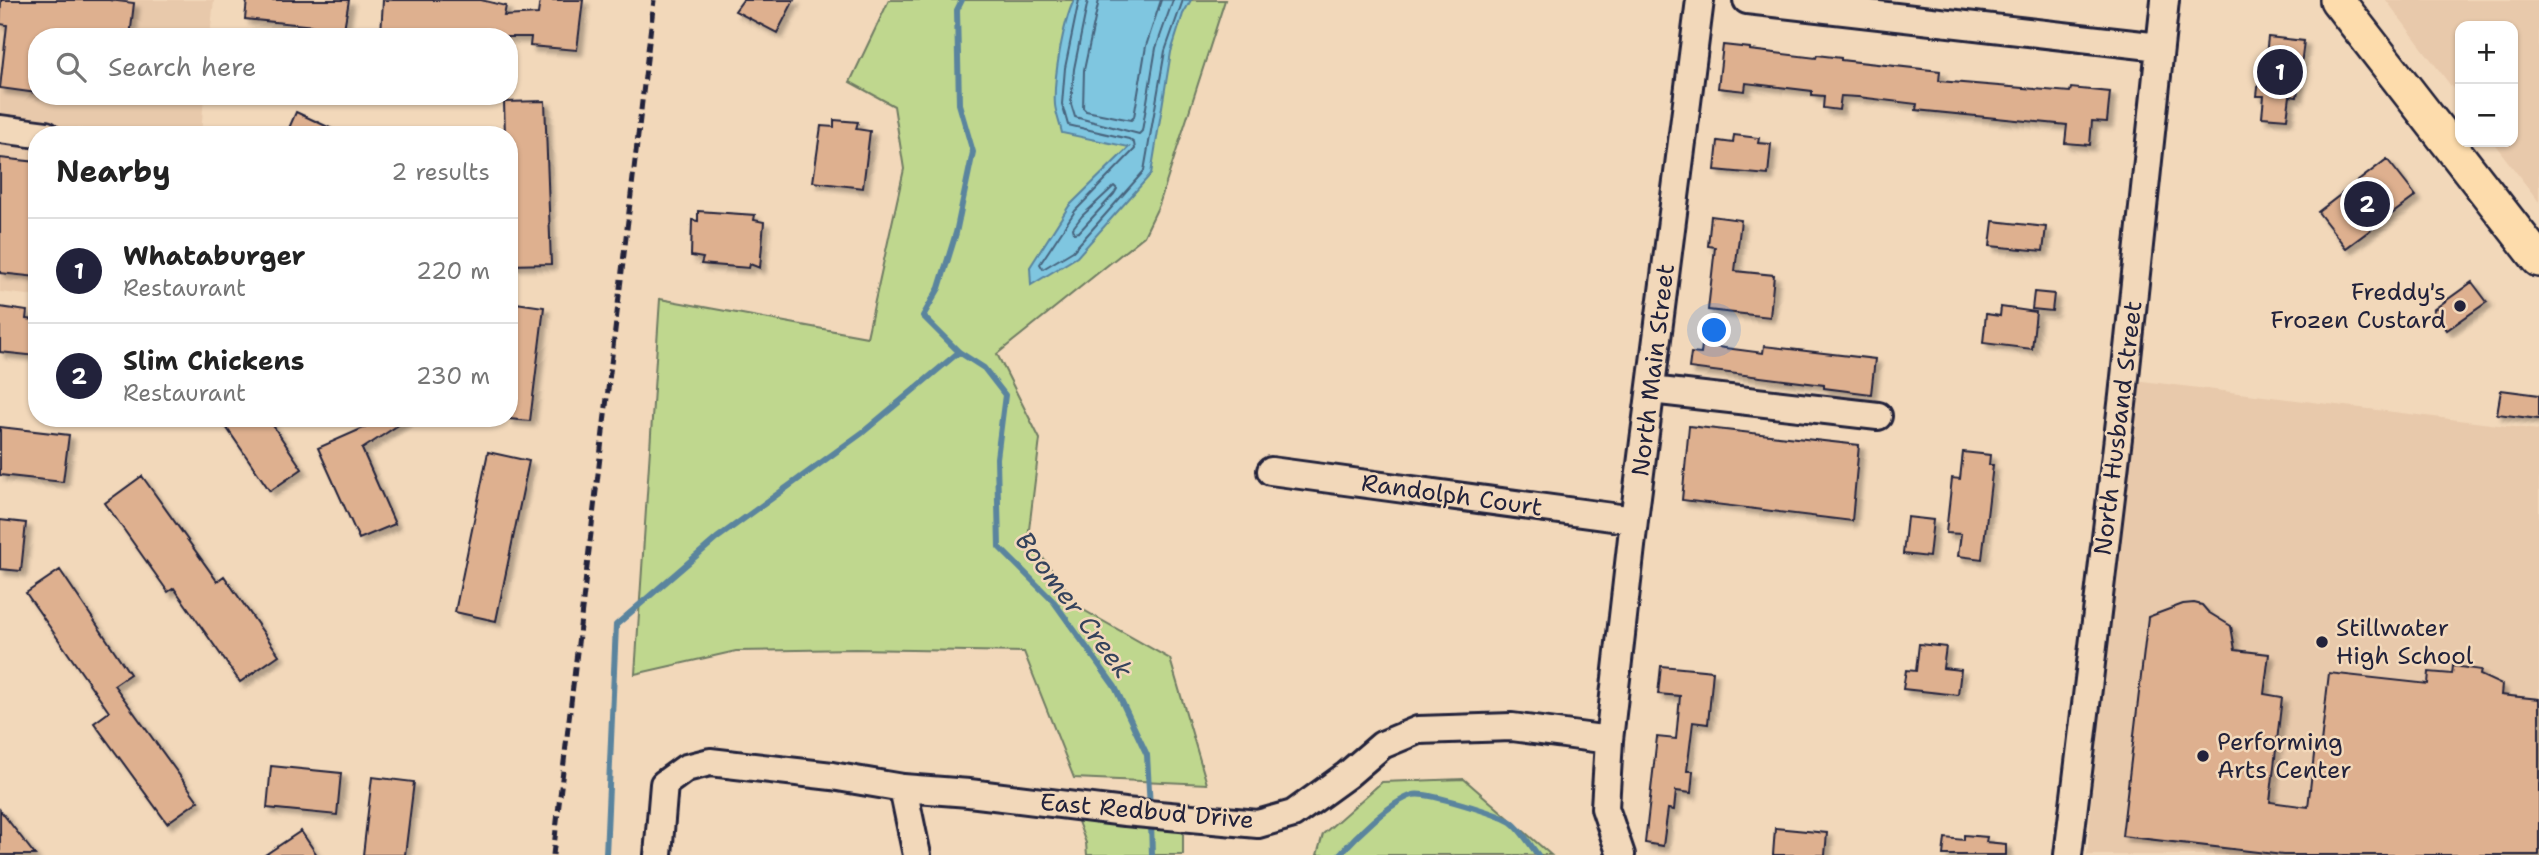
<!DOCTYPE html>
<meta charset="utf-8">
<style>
:root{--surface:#fff;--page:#f2f2f2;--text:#222;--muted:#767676;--line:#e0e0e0;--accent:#22223b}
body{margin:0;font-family:"Shantell Sans",sans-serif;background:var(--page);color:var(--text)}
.controls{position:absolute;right:21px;top:21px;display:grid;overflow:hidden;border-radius:14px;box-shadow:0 2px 5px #0004}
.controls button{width:63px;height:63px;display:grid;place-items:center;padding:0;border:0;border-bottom:2px solid var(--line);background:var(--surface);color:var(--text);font:35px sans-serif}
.you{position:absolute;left:1715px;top:331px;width:24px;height:24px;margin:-18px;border:5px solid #fff;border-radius:50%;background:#1a73e8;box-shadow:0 0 0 10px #1a73e833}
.badge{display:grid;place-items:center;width:46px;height:46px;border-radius:50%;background:var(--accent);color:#fff;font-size:23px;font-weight:700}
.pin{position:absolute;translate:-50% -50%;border:4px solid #fff;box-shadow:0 2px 7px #0006}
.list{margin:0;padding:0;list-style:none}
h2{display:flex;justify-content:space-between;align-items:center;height:91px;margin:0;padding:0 28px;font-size:30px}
h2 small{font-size:23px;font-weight:400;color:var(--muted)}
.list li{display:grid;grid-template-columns:46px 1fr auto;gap:21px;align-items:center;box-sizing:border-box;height:105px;padding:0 28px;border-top:2px solid var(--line)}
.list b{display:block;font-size:26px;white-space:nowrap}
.list p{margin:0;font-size:23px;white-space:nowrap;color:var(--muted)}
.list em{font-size:23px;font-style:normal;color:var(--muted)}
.icon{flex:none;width:38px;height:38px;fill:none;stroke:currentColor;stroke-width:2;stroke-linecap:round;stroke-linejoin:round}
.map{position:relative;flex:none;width:2539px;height:855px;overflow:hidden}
.search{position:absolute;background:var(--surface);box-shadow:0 2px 5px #0004;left:28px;top:28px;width:490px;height:77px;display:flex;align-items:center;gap:18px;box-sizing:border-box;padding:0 24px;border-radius:28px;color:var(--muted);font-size:26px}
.panel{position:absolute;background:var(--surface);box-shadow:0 2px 5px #0004;left:28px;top:126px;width:490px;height:301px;border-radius:28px}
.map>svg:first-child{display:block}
.built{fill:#e8c9ab}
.green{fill:#bfd78e;stroke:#707c64;stroke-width:2}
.water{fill:#7fc6e0;stroke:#5a849e;stroke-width:2}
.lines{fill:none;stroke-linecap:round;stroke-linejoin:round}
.shore{stroke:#47647d;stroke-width:2}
.stream{stroke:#5a849e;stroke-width:6}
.building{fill:#deb08f;stroke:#22223b;stroke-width:2;filter:url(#shadow)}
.minor-casing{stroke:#22223b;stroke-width:32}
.major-casing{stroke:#22223b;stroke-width:38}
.minor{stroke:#f2d8ba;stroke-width:26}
.major{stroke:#fddcac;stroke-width:33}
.rail{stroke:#22223b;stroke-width:5;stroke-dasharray:10 5;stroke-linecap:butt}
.poi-dot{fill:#22223b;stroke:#f2d8ba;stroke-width:2.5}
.labels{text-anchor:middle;stroke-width:5;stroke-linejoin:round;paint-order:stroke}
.poi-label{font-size:24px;fill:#22223b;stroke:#f2d8ba;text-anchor:start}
.street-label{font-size:24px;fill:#22223b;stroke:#f2d8ba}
.water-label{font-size:26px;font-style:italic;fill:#35435c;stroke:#f2d8ba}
</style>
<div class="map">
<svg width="2539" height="855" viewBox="0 0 2539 855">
<defs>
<filter id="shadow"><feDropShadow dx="5" dy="5" stdDeviation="2" flood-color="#0004"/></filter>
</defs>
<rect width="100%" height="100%" fill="#f2d8ba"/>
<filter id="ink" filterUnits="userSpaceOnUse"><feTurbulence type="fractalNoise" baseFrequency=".0143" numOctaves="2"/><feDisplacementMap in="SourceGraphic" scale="14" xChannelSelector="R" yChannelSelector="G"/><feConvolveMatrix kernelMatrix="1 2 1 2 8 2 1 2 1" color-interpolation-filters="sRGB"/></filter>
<g filter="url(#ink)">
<path class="built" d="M0,0h214l-4,37h-173v59h167l-3,39h-60l-141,-15z
M2386,0h153v202l-46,-60h20v-116h-53v72z
M0,144l37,4v148l-37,-4z
M2126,379l413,51v425h-452z"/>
<path class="green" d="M889,0h336l-66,205 -15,31 -147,118 43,85 -12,99 52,70 90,51 37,125 -133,-6 -50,-126 -169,-3 -119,2 -101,23 25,-375 207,38 37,-168 -10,-63 -44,-24z
M1464,779l87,76h-234l6,-21 59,-52z
M1077,819l106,9v27h-96l-1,-12z"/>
<path class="water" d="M1074,0h117l-8,14 -12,38 -20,122 -74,83 -46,28 -1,-18 39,-61 60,-59 -67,-14c-2,-9 -6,-19 -7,-28 -2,-25 8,-82 19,-105z"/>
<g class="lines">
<path class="shore" d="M1079,0l-14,68 -3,36 6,21 61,14 5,4 1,6 -60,62 -35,53 3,5 30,-18 71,-80 21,-120 18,-51
M1088,0l-14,69 -3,35 4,13 64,17 3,-3 14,-83 17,-48
M1099,0l-15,70 -1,38 3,3 45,9 3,-3 12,-71 15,-46
M1114,186l3,3 -3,5 -35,38 -5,1 -1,-5 9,-12z"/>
<path class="stream" d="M962,0l-5,10 2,94 14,48 -17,81 -17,55 -16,28 36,36 25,16 21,27 -8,63 2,89 55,55 61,85 32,68 3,53
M1151,822l1,33
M606,855l10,-230 101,-87 145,-105 97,-81
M1339,855c16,-18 51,-53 74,-60 12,-4 85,19 98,27 10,7 19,23 27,33"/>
</g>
<path class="building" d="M1,0h108l25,3 -4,34h-93v56l-37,-5 7,-63 -7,-1z
M247,0h102l-5,29 -99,-10z
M383,0h98l25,6 -2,10 34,-2 2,-14h43l-6,50 -47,-4 1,-9h-123l-27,-3z
M743,0h51l-17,33 -42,-22z
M2268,37l36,4 -7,56 -7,-1 -3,23 -25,-2 2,-21h-7l4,-32h4z
M1723,45l27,3v2l66,8 1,-3 24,3v2l99,11 -1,10 131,11 1,-4 39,4 -3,30 -15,-1 -2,24 -25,-2 2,-18 -151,-15 1,-6 -59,-7 -17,-1 -2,14 -16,-2 1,-12 -12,-1v-4l-66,-8 -1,8 -27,-3z
M545,101l6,163 -42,1v-130h-4l-1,-33z
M296,112l49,23h-59z
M834,120l24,2 -2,7 14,2 -7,57 -50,-6 8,-56 13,1z
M1734,135l25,3 -1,5 13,1 -3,31 -53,-5 3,-29 15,2z
M0,158l37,4v115l-37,-4z
M2387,159l29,37 -70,52 -28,-36z
M698,211l57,4 -1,5 10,2 -4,46 -10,-4 -1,4 -48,-4 2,-6 -12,-2 1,-36 6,1z
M1711,216l30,4 -6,51 39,4 -4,42 -62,-7 7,-63 -7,-1z
M1993,221l53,6 -3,24 -53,-5z
M2472,282l15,20 -40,28 -14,-20z
M2034,292l20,2 -2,17 -20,-2z
M509,302l35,5 -14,114 -21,-2z
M0,307l27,4 -1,8 11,1v36l-37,-4z
M2001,307l35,5 -4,37 -49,-6 3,-29 14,2z
M1702,345l61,8 1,-7 111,13 -4,35 -47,-6v-3l-135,-17 2,-15 10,1z
M2501,390l38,5v24l-42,-5z
M220,418h48l34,51 -32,22z
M386,418h23l-47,31 33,75 -36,15 -41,-91z
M1689,426l170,19 -7,76 -170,-21z
M0,427l69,8 -6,47 -63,-7z
M488,452l41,9 -33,160 -41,-9z
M1963,452l27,3 -1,10h4l-11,94 -24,-3 3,-22 -15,-1 6,-55 8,1z
M142,476l75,105 7,-5 55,79 -39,27 -66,-94 -6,4 -63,-89z
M1907,517l26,3 -4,37 -26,-3z
M0,520l26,3 -5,48 -21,-2z
M60,570l70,104 -16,11 84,116 -31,22 -73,-100 15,-11 -83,-119z
M2194,603l8,2 6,7 23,14 4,24 34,4 -5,40 18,3 -12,105 38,5 7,-61 6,-3 8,-70 99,11 1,-12 23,2 1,-8 28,4 -1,5 22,10 -1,10 38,4v156h-256l-161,-19 26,-219 35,-13z
M1919,644l27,3 -3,21 18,2 -3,25 -55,-6 3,-19 10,1z
M1661,666l52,5 -5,53 -15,-2 -6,49h6l-2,22 -15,-2 -2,19 -6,-1 -5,37 -18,-3 12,-106 19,2 4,-43 -22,-2z
M271,766l70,7 -4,42 -70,-7z
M372,777l42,5 -9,73h-42z
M0,810l35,45h-35z
M1775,828l52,5 -2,22h-52z
M301,831l16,24h-52z
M1964,835l23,2 -1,5 20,2v11h-63l2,-17 19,2z"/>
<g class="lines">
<g class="minor-casing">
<path id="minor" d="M1747,0l413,47
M0,129l46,6
M1651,390l227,26
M1271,471l363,49
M903,788l14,67
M658,855l6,-71 22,-16 24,-6 122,14 71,12 66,5 156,19 133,12 35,-10 54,-39 35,-30 36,-15 94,-3 97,13
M1621,855l-16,-47 4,-68 25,-220 66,-520
M2068,855l55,-459 42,-396"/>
</g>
<g class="major-casing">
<path id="major" d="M2337,0l202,260"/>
</g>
<use href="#minor" class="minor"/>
<use href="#major" class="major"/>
<path class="rail" d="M553,855l101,-855"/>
</g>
</g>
<g class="poi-dot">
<circle cx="2460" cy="306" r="7"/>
<circle cx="2322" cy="642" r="7"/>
<circle cx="2203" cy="756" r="7"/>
</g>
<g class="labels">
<g class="poi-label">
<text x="2446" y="300" text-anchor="end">Freddy's<tspan x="2446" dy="28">Frozen Custard</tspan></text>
<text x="2336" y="636">Stillwater<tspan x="2336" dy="28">High School</tspan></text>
<text x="2217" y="750">Performing<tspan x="2217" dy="28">Arts Center</tspan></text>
</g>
<g class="street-label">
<text transform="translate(1653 370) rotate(-83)" y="8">North Main Street</text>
<text transform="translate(2118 428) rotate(-83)" y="8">North Husband Street</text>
<text transform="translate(1452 495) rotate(8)" y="8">Randolph Court</text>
<text transform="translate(1147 811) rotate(5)" y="8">East Redbud Drive</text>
</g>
<g class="water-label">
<text transform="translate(1074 605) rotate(53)" y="9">Boomer Creek</text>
</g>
</g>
</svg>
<div class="controls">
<button>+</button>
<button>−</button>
</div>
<div class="you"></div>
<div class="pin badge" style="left:2280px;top:72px">1</div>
<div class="pin badge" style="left:2367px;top:204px">2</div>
<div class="search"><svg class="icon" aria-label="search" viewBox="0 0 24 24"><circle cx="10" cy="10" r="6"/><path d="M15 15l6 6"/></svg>Search here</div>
<section class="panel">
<h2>Nearby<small>2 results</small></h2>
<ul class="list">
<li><span class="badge">1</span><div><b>Whataburger</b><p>Restaurant</p></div><em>220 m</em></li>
<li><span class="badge">2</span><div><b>Slim Chickens</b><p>Restaurant</p></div><em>230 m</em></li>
</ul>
</section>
</div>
